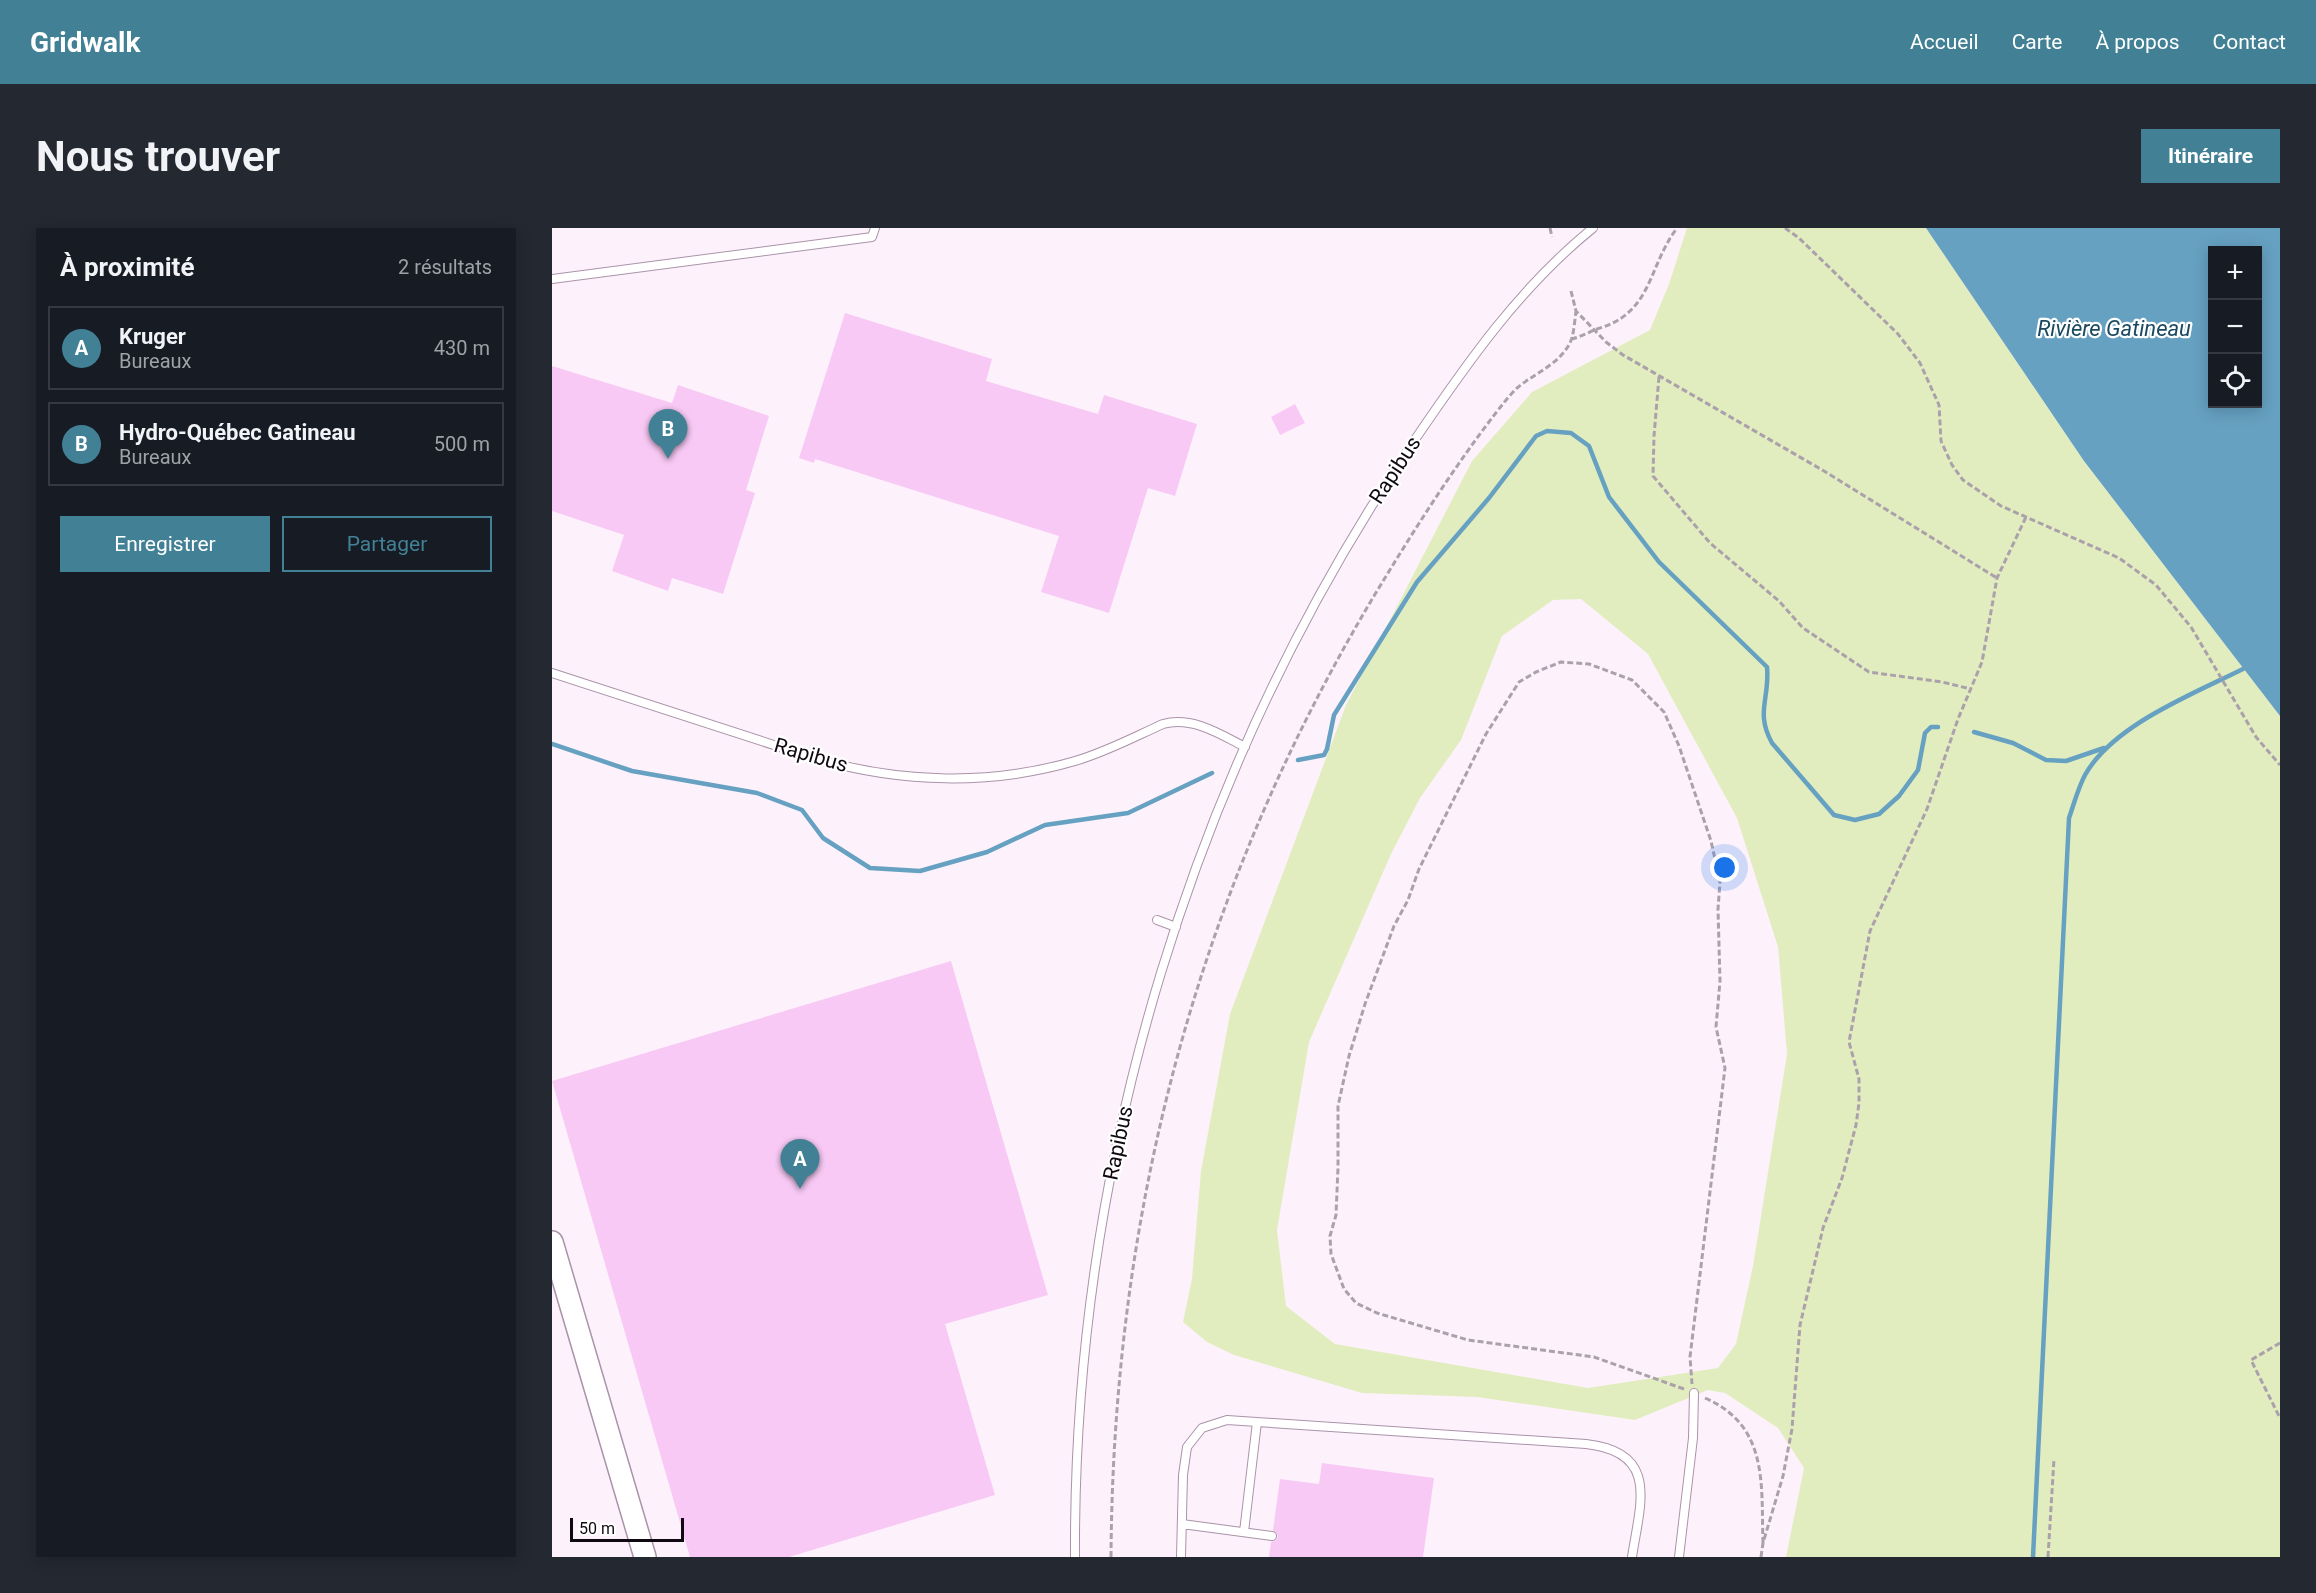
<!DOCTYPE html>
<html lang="fr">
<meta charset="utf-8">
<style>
:root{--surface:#171b24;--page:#242831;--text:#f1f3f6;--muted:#9ea1a6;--line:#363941;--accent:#428195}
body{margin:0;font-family:Roboto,sans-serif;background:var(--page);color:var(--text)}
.controls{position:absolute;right:18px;top:18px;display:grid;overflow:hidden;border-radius:0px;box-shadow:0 3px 15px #0003}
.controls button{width:54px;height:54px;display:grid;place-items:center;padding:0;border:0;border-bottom:2px solid var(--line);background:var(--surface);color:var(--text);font:30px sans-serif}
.scale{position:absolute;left:18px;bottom:15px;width:114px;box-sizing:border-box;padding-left:6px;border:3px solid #110911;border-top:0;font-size:16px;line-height:21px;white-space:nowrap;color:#110911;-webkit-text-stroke:4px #fff;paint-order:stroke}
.you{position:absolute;left:1173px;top:640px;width:21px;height:21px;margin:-15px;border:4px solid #fff;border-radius:50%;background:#1a73e8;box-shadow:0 0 0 9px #1a73e833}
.badge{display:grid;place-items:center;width:39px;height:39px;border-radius:50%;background:var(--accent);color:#fff;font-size:20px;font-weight:700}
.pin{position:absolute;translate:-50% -50px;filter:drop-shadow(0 2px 3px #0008)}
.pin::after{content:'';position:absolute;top:32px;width:21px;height:18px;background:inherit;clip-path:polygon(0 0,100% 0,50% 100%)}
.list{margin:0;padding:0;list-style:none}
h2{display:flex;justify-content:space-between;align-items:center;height:78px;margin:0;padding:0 24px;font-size:26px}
h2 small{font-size:20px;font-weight:400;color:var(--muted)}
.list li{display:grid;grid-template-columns:39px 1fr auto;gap:18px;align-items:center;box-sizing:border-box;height:84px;margin:0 12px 12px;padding:0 12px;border:2px solid var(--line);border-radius:0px}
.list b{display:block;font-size:22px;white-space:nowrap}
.list p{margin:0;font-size:20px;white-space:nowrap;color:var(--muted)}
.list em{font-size:20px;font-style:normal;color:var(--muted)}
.actions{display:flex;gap:12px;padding:18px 24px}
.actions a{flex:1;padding:14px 0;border:2px solid var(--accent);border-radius:0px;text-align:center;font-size:21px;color:var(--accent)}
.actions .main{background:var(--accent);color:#fff}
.icon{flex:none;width:33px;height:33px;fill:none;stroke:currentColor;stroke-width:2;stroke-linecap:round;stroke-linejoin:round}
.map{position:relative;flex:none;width:1728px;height:1329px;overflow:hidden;border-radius:0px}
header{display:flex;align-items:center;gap:36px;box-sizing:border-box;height:84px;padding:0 30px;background:var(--accent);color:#fff}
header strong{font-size:28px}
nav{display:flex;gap:33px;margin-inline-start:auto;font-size:21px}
.intro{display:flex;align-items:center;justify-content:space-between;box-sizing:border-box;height:144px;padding:0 36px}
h1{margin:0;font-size:42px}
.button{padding:15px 27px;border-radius:0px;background:var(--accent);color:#fff;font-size:21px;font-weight:700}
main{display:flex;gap:36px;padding:0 36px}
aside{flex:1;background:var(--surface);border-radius:0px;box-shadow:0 3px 15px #0003}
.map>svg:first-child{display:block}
.green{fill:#e2edbf;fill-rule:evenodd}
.water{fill:#66a1c2;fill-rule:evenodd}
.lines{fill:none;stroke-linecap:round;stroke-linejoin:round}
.stream{stroke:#66a1c2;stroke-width:4.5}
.building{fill:#f8c9f5}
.lane-casing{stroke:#aa93a9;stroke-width:10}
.secondary-casing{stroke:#aa93a9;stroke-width:24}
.path{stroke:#aba1ab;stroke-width:3;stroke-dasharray:6 3;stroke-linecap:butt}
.lane{stroke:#fff;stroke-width:8}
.secondary{stroke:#fff;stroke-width:21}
.labels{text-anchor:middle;stroke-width:4.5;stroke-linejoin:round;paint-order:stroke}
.street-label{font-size:21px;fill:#110911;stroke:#fff}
.water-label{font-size:22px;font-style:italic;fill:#1a4961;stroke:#fff}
</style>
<header>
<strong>Gridwalk</strong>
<nav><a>Accueil</a><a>Carte</a><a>À propos</a><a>Contact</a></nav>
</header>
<div class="intro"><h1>Nous trouver</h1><a class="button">Itinéraire</a></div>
<main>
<aside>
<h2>À proximité<small>2 résultats</small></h2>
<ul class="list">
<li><span class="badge">A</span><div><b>Kruger</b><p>Bureaux</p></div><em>430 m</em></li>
<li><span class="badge">B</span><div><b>Hydro-Québec Gatineau</b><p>Bureaux</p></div><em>500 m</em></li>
</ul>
<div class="actions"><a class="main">Enregistrer</a><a>Partager</a></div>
</aside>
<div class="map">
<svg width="1728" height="1329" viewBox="0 0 1728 1329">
<rect width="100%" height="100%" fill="#fdf2fc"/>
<path class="green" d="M1135,0h239l158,233 196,255v841h-494l18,-89 -26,-40 -53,-35 -17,-3 -73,30 -158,-23 -115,-4 -128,-38 -27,-13 -24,-20 9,-43 9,-108 29,-157 116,-309 126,-244 60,-69 118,-62 19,-46zM1029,371l67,55 89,164 41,129 9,107 -34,212 -17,78 -18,24 -130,20 -253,-44 -49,-38 -9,-76 32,-188 82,-188 29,-56 41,-58 41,-104 51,-36z"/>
<path class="water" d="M1374,0h354v488l-196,-255zM1660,22h46v154h-46z"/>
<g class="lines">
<path class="stream" d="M1422,504l39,11 33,17 20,1 38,-13
M0,516l80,27 125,22 45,17 21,28 47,30 50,3 67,-19 58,-27 83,-12 84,-40
M746,532l26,-5 3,-6 7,-34 83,-133 72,-84 47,-62 11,-5 24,2 18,13 20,51 50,65 108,105c3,32 -12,45 5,76l62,72 21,5 24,-6 20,-18 19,-26 7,-37 6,-6h7
M1481,1329l36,-739c5,-14 9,-30 16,-43 28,-50 108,-81 158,-106"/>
</g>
<path class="building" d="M293,85l147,46 -6,22 112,33 6,-19 93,29 -22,72 -27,-8 -39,125 -68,-21 18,-56 -244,-77 -1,4 -15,-5z
M0,138l120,37 6,-18 91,31 -23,74 9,3 -32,101 -51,-16 -4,13 -56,-20 12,-36 -72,-24z
M743,176l10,19 -25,12 -9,-18z
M399,733l97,334 -103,29 50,171 -206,62h-99l-138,-476z
M770,1235l112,15 -11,79h-154l2,-15 5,-2 2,-4 -5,-6 7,-51 39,5z"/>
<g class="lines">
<g class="lane-casing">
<path id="lane" d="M0,51l320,-42 3,-9
M0,445l265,86c84,24 173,27 258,2 31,-9 59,-24 88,-37 29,-8 57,10 82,23
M605,692l19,7
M630,1296l90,12
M692,1304l13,-110
M523,1329c-2,-394 118,-791 339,-1116 53,-78 106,-154 179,-213
M629,1329l2,-82 4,-28 15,-19 25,-8 359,24c74,8 54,60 46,113
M1127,1329l14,-119 1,-45"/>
</g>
<g class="secondary-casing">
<path id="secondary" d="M0,1014l93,315"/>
</g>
<path class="path" d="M998,0l2,9
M1233,0l14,10 99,96 22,29 19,42 2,36 11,24 11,15 38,26 118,52 37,27 35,42 65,110 24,28
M1019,63l5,20 30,31 17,13 201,116 173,107
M1019,111c10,-2 18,-7 26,-10 56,-16 50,-61 80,-101
M1107,149l-5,59 -1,40 57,67 69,58 24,27 66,44 73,10 29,7
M1728,1115l-29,17 29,58
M1132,1161l-90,-32 -126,-17 -91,-27 -21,-10 -12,-14 -13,-35 -1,-18 6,-21 2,-47v-62l11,-50 16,-52 29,-78 14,-26 11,-31 67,-135 33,-52 17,-10 25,-10 28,2 43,16 32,32 15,34 32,95 9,41 -2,27 2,72 -4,46 9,41 -35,289 2,27
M1153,1170c64,28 56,86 58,145
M559,1329c2,-346 87,-669 266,-966 37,-61 75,-121 118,-177 7,-9 14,-18 22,-26 19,-16 46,-25 55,-50 2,-8 3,-19 4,-27
M1209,1329l2,-14 20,-67 9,-47 8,-104 23,-97 19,-50 14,-53 3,-22v-24l-10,-37 21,-111 57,-122 31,-90 24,-57 15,-84 29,-61
M1496,1329l6,-98"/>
<use href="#lane" class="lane"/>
<use href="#secondary" class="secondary"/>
</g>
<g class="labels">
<g class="street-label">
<text transform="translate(843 242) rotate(-57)" y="7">Rapibus</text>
<text transform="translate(259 527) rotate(16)" y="7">Rapibus</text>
<text transform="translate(566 915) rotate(-78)" y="7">Rapibus</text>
</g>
<g class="water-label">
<text x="1562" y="108">Rivière Gatineau</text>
</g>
</g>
</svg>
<div class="controls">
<button>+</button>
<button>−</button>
<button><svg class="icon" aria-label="locate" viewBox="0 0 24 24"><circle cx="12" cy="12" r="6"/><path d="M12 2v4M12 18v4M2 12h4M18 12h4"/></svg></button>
</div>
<div class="scale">50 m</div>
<div class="you"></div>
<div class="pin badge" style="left:248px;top:961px">A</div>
<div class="pin badge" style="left:116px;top:231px">B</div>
</div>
</main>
